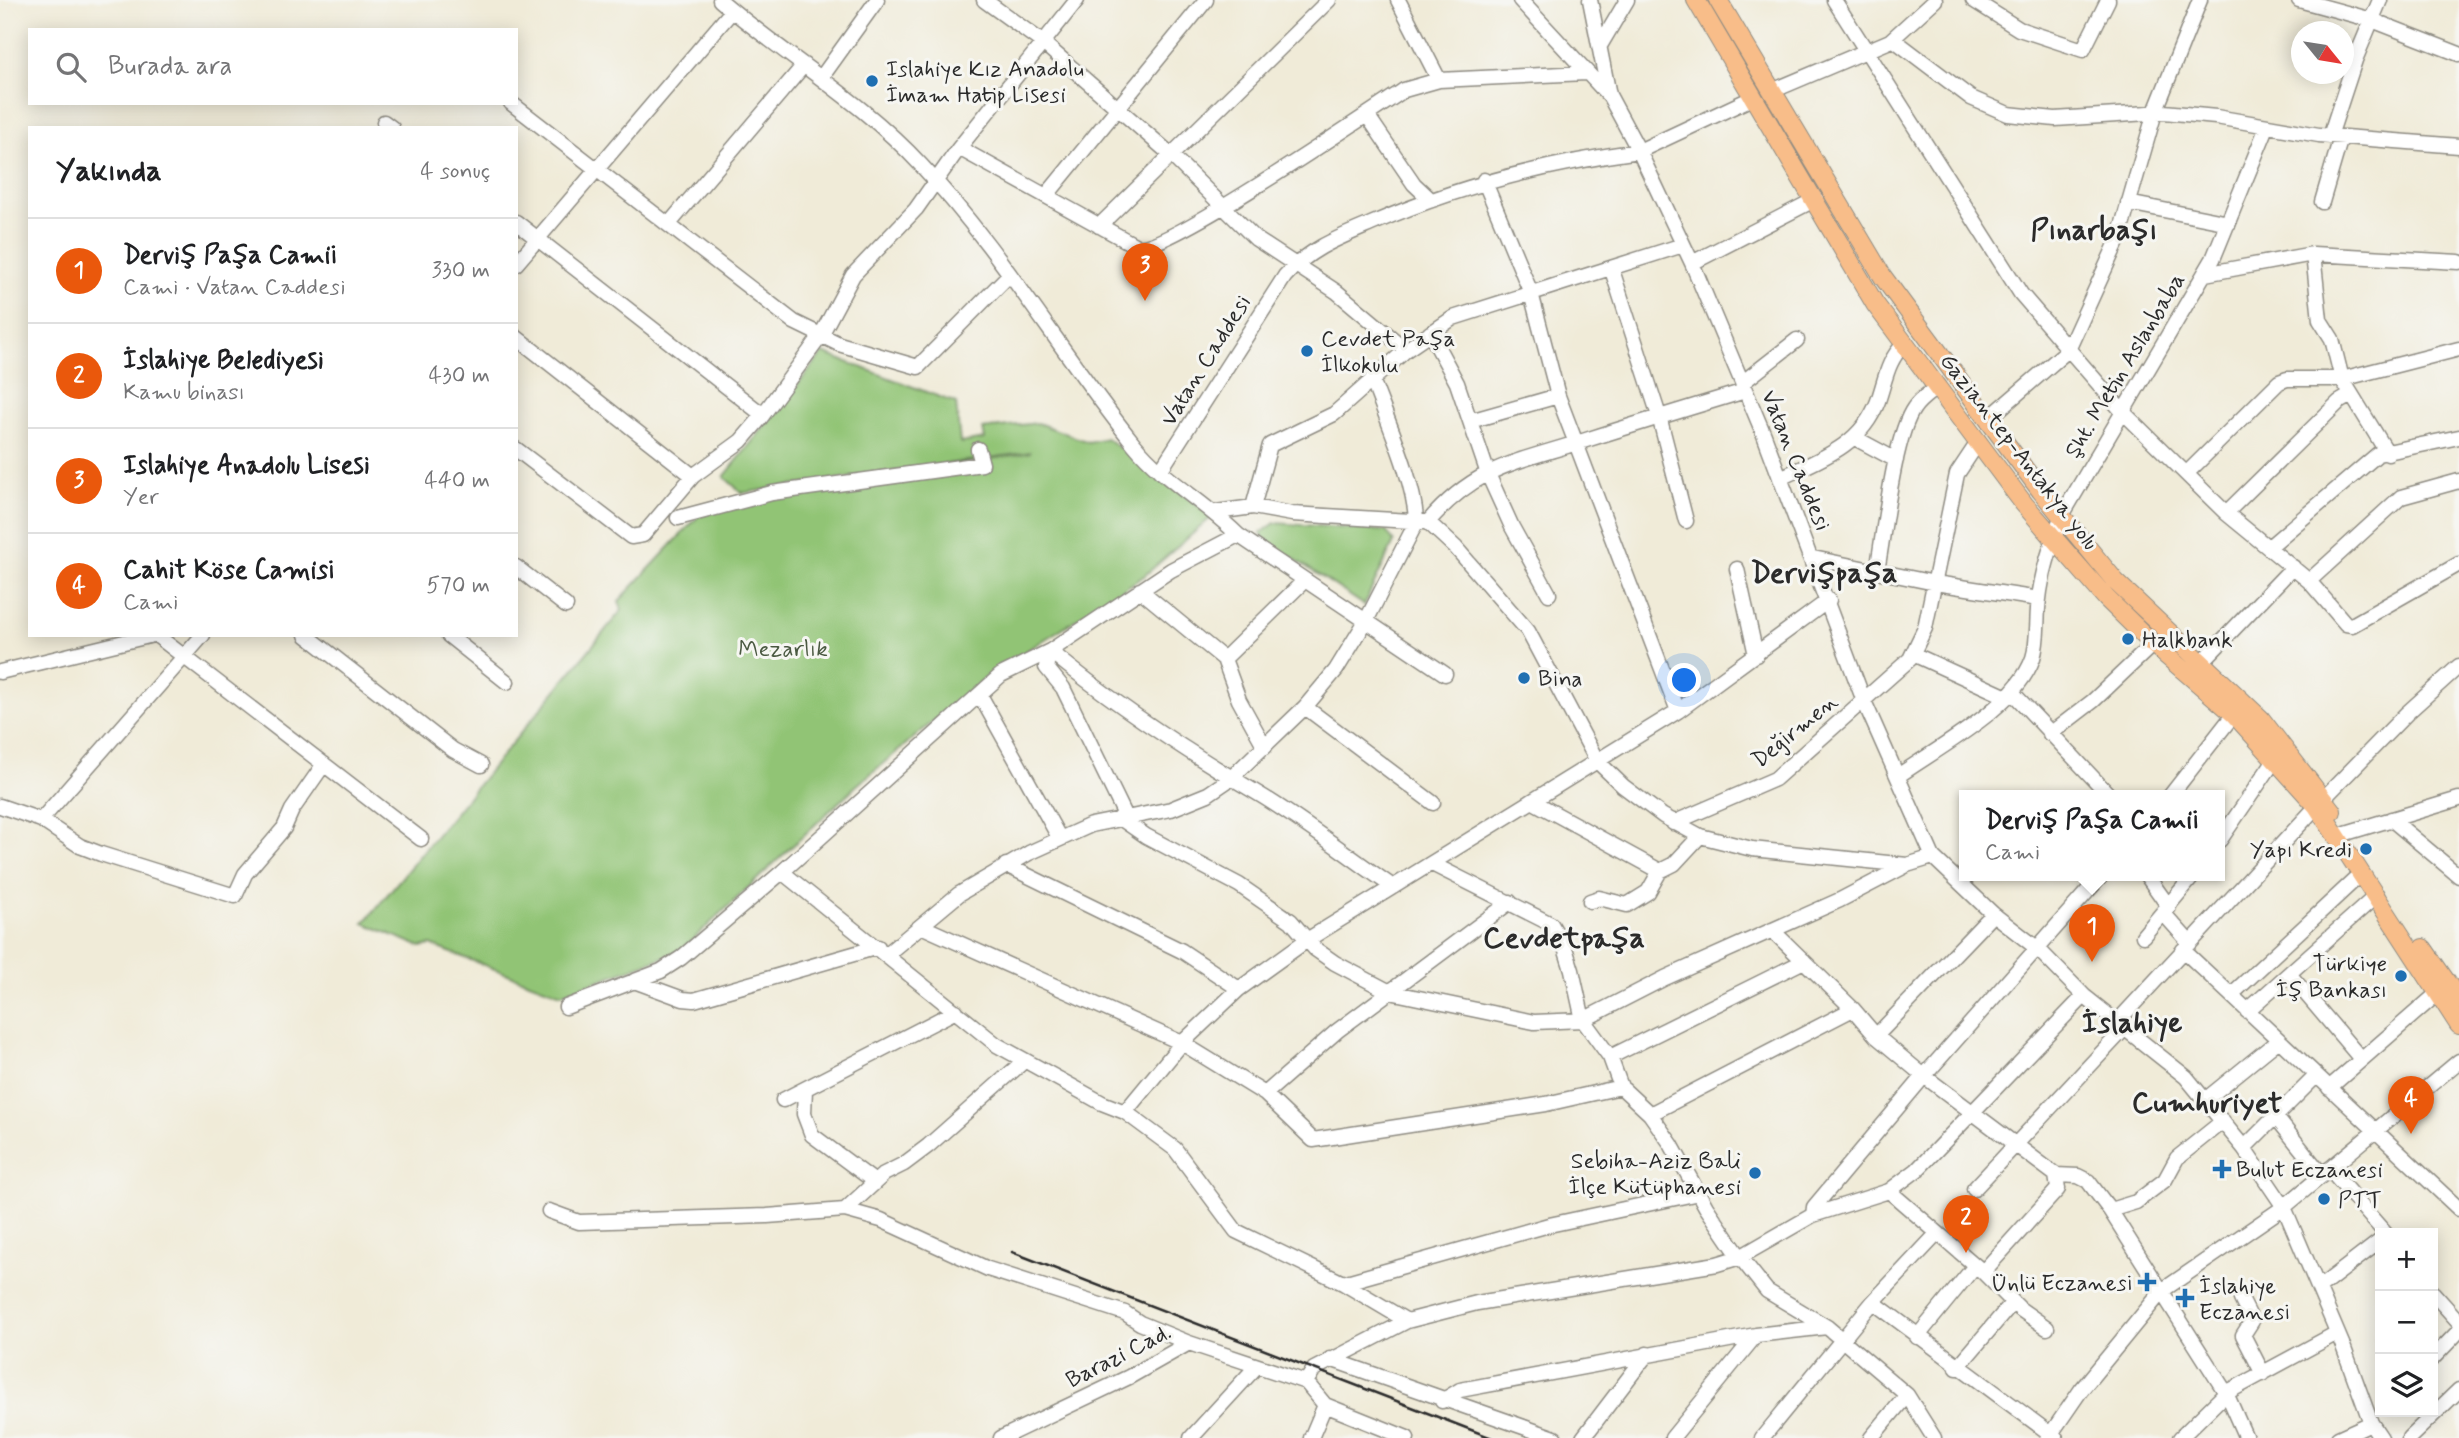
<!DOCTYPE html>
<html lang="tr">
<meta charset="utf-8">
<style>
:root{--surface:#fff;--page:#f2f2f2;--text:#202124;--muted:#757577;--line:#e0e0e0;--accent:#ea580c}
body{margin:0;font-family:Mynerve,sans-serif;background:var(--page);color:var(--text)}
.controls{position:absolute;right:21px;bottom:21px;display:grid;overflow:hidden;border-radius:0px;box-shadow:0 4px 18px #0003}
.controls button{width:63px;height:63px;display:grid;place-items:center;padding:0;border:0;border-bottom:2px solid var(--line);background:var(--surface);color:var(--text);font:35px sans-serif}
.compass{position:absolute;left:2291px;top:21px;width:63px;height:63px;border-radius:50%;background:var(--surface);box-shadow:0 4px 18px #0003;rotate:120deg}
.you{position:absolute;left:1685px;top:681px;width:24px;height:24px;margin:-18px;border:5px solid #fff;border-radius:50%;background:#1a73e8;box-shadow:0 0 0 10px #1a73e833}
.badge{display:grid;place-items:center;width:46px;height:46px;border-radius:50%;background:var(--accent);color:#fff;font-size:23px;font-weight:700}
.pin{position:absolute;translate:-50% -58px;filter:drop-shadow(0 2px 4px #0008)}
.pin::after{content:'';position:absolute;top:37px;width:24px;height:21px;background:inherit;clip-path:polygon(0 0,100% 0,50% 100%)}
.popup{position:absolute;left:1959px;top:790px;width:266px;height:91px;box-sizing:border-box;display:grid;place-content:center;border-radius:0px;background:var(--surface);filter:drop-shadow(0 2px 5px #0005);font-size:23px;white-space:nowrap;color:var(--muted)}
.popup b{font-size:26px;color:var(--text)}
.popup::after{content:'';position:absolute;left:50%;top:100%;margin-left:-14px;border:14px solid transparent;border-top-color:var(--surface)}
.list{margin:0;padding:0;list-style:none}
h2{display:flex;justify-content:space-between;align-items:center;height:91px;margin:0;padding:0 28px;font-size:30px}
h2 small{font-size:23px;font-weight:400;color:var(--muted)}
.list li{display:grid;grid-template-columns:46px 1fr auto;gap:21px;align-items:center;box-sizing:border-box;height:105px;padding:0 28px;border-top:2px solid var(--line)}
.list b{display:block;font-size:26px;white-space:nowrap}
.list p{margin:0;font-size:23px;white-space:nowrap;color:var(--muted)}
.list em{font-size:23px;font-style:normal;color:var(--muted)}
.icon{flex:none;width:38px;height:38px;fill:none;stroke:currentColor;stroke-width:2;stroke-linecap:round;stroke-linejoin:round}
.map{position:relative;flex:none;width:2459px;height:1438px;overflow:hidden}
.search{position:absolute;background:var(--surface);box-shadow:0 4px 18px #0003;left:28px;top:28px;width:490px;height:77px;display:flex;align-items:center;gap:18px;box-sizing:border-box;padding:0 24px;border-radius:0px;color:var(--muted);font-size:26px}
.panel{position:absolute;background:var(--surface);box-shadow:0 4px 18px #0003;left:28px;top:126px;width:490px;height:511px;border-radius:0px}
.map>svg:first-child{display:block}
.green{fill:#91c474;stroke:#5e7850;stroke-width:2}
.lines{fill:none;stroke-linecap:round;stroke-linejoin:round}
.minor-casing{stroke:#8e8b82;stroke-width:17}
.major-casing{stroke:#8e8b82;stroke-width:20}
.minor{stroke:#fff;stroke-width:14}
.major{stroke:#f8bd89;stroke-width:18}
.rail{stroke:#2b2b2b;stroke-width:2.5}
.poi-dot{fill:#1f6fb2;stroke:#f6f6f2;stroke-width:2.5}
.labels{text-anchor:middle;stroke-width:6;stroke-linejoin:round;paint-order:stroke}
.poi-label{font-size:23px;fill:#2b2b2b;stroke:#f6f6f2;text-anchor:start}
.street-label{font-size:23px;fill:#2b2b2b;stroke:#f6f6f2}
.park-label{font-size:23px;fill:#4a5941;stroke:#f6f6f2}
.district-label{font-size:30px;font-weight:bold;fill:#2b2b2b;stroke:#f6f6f2}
</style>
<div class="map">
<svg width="2459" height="1438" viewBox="0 0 2459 1438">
<rect width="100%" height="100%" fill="#f6f6f2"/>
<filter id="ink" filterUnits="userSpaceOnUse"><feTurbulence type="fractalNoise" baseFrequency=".0143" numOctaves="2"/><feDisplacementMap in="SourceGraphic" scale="14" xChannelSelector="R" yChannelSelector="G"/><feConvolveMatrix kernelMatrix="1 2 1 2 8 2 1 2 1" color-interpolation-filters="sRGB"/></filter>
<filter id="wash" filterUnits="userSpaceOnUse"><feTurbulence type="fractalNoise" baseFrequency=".00686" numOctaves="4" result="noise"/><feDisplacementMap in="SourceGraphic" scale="28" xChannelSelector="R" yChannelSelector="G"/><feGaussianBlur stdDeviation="1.57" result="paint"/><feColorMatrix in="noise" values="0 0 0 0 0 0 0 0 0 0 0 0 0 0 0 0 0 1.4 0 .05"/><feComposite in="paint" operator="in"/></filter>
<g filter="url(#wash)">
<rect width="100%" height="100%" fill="#f0ebd8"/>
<path class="green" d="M823,353l133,50 4,40 25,-4 -2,-10 55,-6 50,19 18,-4 107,78 -69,60 -155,99 -133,111 -175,165 -120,43 -130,-49 -10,2 -57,-24 258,-313 -3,-9 88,-94 324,-55 -289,41 -18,-16z
M1275,523l111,8 8,11 -30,63 -101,-67 -2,-5z"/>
</g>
<g filter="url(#ink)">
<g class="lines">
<g class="minor-casing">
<path id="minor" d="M720,0c65,56 142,101 201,165 80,85 140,188 213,279 29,36 71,58 104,91l207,139
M984,0l58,42 127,111 87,86 81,53 69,58
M1398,0l41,80
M1520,0l90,97 29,54 113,-53
M1590,0l19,95
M1834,0l187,294 101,117 104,102 83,68 37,43 6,1 107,-61
M1973,0l46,29 64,21 25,-50
M2299,0l73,20 87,34
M1893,39l78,59 37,16 47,5 109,-7 52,5 103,18 140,11
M1601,44l26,-44
M821,78l56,-78
M1772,91l118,-50 45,-41
M511,103l283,219 45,22 79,23 91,-92
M1367,115l47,69 17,16
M384,122l8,6
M2330,136l25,-76 25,-60
M959,148l179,99c28,4 230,-133 266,-157l35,-10 147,-7
M1484,180l47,113 27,103 120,315
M1046,196l160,-196
M2322,202l19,-65
M2128,203l101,20
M516,222l247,193
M669,224l135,-159
M1099,226l230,-226
M2313,254l7,66 12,19 10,40 46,75
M1692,263l124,-64
M516,264l216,-253
M1612,270l47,146 27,105
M2205,274l108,-20 146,8
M1430,333l27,50 31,91 24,53 37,67
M516,337l177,139
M1742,383l55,-43
M1988,419l80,-69 50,-110 37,-128 45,-112
M1470,421l88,-25
M1855,438l41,22
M516,449l115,88 12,-2 50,-59 48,-35 18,-21 61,-83 33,-62 63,-66 43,-61 118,-148
M1160,471l125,-195c24,-27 53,-38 86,-52 87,-38 173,-60 268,-73l53,112 72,172 100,266 69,156 60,57 45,35 46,47 102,81 58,71 40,59 59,139 28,77 10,15
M2188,472l91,-90 8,-3h55l117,-30
M1780,478c41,-19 81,-32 98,-77 8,-23 9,-40 27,-58
M1253,507l17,-62 64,-31 72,-64 47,-32 230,-73
M1216,512l37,-5 39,7 136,8 28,26 72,83 69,130 26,25 40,30 37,20 52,13 155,16
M2226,513l113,-111 12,-7
M678,518l94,-25 210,-29 -4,-15
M1428,522c49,-57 91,-60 158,-82 53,-17 106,-33 159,-49
M2269,547l109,-93 81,-17
M1813,558l122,25 104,16
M516,567l50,39
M1737,569l19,86
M1877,571c7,-38 17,-135 37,-163 6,-9 16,-15 24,-22
M2309,581l92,-84 58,-16
M1140,590l84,69 15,41 26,47
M156,635l265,204
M306,635l147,115 28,15
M448,635l59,47
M1913,654l94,43
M1224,659l81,-79
M2202,662l91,-95
M0,672l153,-37
M2012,692l98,104
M980,695l80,144
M1305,707l128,96
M2050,734l43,-33 60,-57
M1898,776c41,-29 118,-69 135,-118 6,-19 3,-39 6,-59 3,-28 13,-55 22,-82l152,-258 54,-132
M2170,796l64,-82
M2325,797l82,-84 52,-47
M1532,801l128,70 -12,21 -21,13 -28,-7 -9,3
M0,806l41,14 39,26 21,8 134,42 10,-22 39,-46 8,-18 32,-46
M1120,818l26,18 93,49 52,36 24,28 20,14 55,29 144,30 49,-2 82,-42 175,-78 67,-35 26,-8
M1127,819l-64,-131 -17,-21 4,-16c64,53 136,100 207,142 47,28 91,63 136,94
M2391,819l68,57
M41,820l162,-185
M1673,823l102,-44 135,-120 15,-31 32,-154 22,-33
M2346,833l113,-34
M2220,840l54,-79
M1432,864l119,60 14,24 7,22 11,50 27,37 11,30 29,27 21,30 35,63 34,50 27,34 60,36 80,68 27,43
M1006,865l176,86 57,38
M1660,871l14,-7 26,-28
M782,872l215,173 105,58 23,9 50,37 61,82 107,52 64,38
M2147,876l22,31
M2164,914l26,29
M921,926l261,117 83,51 48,46 233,-36 75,-17
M1772,930l81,79 23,27 48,40 132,99 2,14 -75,83
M2143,936l50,-60
M2183,950l96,90
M887,954l72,-60 70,-41 62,-28 80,-16 37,-15 22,-15 75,-72 31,-37 30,-49 50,-98c0,-40 -30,-105 -44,-144
M2290,975l71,84
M634,981l49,18 11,1 184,-53
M2231,995l130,-121
M566,1007l95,-36 20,-13 101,-86 219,-197 49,-24 121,-81 67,-35
M2247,1011l130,-116
M2117,1022l200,-216
M1876,1036l117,-122
M1610,1057l194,-96
M2329,1088l109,-95
M805,1089l-1,25 8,21 63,47
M1265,1094l72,-63 173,-129
M783,1100l173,-89
M2205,1100l74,-60 180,169
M1125,1112l57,-69 57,-54 68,-49 371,-229 151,-111
M1650,1114l203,-105
M2275,1116l47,59
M2244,1148l72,-72
M2329,1169l56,64
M2056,1175l22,1 10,5 22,29 116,183 20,45
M1974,1189l150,-160
M1889,1191l94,81 37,37 27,19
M845,1210l36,10 107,49 137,44 15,10 49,20
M2110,1210l26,-8 29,-22 12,-22 46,-37
M549,1211l30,11 188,-6 78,-6 39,-36 20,-10 24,-18 96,-85
M1813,1215l1,-8 110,-131 177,-200
M1343,1283l206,-58 150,-32
M2319,1288l61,-47
M2433,1293l26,29
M2241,1299l11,22 -9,14 20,39
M1873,1302l183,136
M1917,1337l57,-70
M2433,1358l26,-27
M1330,1359l225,79
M1957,1368l56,-66
M1306,1382l8,-13 93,-48 70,-18 240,-39 23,-7 73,-42 76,-24 28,-21 167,-174
M1442,1401l18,-11 296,-55 71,-8
M1001,1438l128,-61 60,-34 117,39 19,23 82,33
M1191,1438l65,-71
M1311,1438l14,-33
M1583,1438l64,-84
M1672,1438l84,-103
M1762,1438l111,-136 63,-67
M1871,1438l36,-43
M2048,1438l33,-48 82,-100 121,-83 175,-146
M2180,1438l46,-45 111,-60
M2338,1438l33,-15
M2409,1438l50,-48"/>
</g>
<g class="major-casing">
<path id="major" d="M1696,0l179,304 149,200 82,94 47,46 81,70 83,92 142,219
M1718,0l165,277 158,214 75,91 145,137 71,92
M2423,948l36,52"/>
</g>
<use href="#minor" class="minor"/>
<use href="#major" class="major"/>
<path class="rail" d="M1012,1252l480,186"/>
</g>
</g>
<g class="poi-dot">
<circle cx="872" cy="81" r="7"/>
<circle cx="1307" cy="351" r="7"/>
<circle cx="2128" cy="639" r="7"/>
<circle cx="1524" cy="678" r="7"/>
<circle cx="2366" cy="849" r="7"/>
<circle cx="2401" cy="976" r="7"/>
<path d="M2218.5 1158.5h7v7h7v7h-7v7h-7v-7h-7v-7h7z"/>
<circle cx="1755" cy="1173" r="7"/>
<circle cx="2324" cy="1199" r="7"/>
<path d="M2143.5 1271.5h7v7h7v7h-7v7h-7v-7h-7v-7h7z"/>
<path d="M2181.5 1287.5h7v7h7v7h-7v7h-7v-7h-7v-7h7z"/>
</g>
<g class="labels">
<g class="poi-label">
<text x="886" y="76">Islahiye Kız Anadolu<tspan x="886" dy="26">İmam Hatip Lisesi</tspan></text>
<text x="1321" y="346">Cevdet Paşa<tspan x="1321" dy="26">İlkokulu</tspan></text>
<text x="2142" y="647">Halkbank</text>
<text x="1538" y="686">Bina</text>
<text x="2352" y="857" text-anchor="end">Yapı Kredi</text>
<text x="2387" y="971" text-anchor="end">Türkiye<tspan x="2387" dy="26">İş Bankası</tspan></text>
<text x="1741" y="1168" text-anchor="end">Sebiha-Aziz Bali<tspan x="1741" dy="26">İlçe Kütüphanesi</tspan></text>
<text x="2236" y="1177">Bulut Eczanesi</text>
<text x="2338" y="1207">PTT</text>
<text x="2133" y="1290" text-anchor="end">Ünlü Eczanesi</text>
<text x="2199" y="1293">İslahiye<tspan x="2199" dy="26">Eczanesi</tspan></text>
</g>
<g class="street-label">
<text transform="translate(1205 360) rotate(-58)" y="8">Vatan Caddesi</text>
<text transform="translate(2124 365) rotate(-59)" y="8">Şht. Metin Aslanbaba</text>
<text transform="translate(2020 451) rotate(52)" y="8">Gaziantep-Antakya yolu</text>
<text transform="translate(1797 460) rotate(68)" y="8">Vatan Caddesi</text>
<text transform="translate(1794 730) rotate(-39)" y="8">Değirmen</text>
<text transform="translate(1118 1355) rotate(-27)" y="8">Barazi Cad.</text>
</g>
<g class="park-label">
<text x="783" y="656">Mezarlık</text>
</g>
<g class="district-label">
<text x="2094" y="239">Pınarbaşı</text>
<text x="1824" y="582">Dervişpaşa</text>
<text x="1564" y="947">Cevdetpaşa</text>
<text x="2132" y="1032">İslahiye</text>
<text x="2207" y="1112">Cumhuriyet</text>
</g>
</g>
</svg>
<div class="controls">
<button>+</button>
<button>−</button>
<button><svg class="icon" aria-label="layers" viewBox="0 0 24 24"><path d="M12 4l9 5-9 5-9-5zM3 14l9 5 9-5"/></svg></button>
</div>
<svg class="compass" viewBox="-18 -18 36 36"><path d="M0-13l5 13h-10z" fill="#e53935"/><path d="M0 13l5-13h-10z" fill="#757577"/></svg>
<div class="you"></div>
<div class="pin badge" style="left:2092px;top:962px">1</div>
<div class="popup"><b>Derviş Paşa Camii</b>Cami</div>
<div class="pin badge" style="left:1966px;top:1253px">2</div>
<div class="pin badge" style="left:1145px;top:301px">3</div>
<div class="pin badge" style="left:2411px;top:1134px">4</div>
<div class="search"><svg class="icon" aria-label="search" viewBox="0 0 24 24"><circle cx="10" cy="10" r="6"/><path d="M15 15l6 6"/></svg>Burada ara</div>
<section class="panel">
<h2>Yakında<small>4 sonuç</small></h2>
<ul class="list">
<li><span class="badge">1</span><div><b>Derviş Paşa Camii</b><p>Cami · Vatan Caddesi</p></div><em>330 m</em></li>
<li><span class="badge">2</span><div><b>İslahiye Belediyesi</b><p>Kamu binası</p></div><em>430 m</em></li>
<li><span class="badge">3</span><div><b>Islahiye Anadolu Lisesi</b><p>Yer</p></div><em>440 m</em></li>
<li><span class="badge">4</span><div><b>Cahit Köse Camisi</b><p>Cami</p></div><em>570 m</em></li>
</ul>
</section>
</div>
